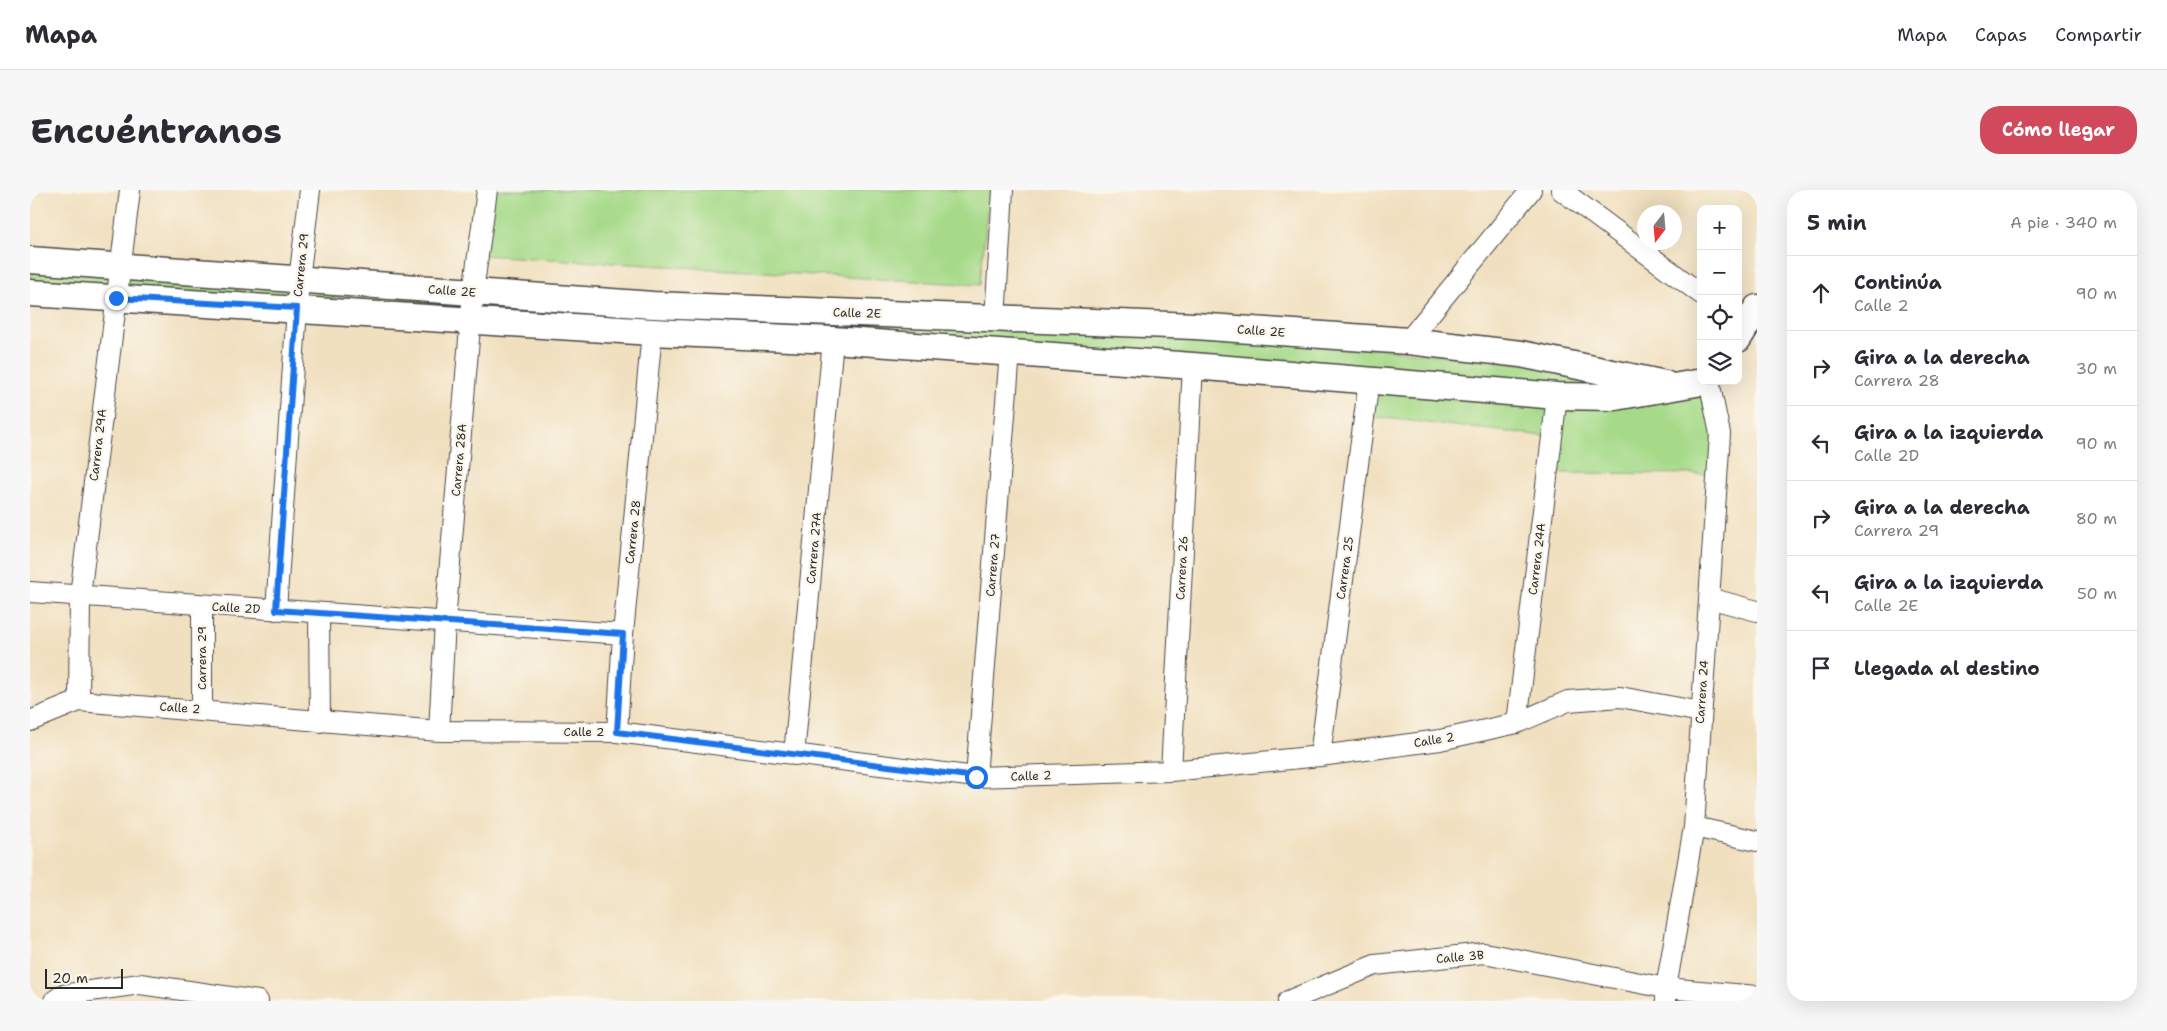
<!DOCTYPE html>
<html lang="es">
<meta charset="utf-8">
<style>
:root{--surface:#fff;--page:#f7f7f7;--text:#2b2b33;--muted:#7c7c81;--line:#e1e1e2;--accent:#d1495b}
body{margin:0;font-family:"Shantell Sans",sans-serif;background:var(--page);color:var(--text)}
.controls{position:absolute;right:15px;top:15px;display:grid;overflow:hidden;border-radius:10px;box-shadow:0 5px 20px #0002}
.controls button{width:45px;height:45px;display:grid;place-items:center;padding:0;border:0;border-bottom:1px solid var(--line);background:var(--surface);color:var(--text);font:25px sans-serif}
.compass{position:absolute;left:1607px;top:15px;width:45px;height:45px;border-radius:50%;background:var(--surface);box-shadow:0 5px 20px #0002;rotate:196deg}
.scale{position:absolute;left:15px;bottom:12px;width:78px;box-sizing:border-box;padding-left:5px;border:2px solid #2b2b2b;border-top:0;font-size:14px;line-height:18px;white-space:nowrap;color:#2b2b2b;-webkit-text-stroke:4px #fbf7ec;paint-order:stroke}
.stop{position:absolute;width:15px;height:15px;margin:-11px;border:4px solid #1a73e8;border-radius:50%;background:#fff}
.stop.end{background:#1a73e8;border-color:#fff;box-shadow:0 1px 5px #0008}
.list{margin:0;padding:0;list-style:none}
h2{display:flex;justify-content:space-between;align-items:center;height:65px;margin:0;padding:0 20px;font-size:21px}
h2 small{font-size:16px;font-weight:400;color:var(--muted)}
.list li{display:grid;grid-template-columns:32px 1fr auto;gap:15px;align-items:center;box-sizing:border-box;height:75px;padding:0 20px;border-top:1px solid var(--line)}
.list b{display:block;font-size:19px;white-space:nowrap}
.list p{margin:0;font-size:16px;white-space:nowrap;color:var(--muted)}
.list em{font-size:16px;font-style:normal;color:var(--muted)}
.icon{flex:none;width:28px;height:28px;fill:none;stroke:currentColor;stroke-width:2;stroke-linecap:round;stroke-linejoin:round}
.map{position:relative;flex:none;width:1727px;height:811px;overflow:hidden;border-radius:20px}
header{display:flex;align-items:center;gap:30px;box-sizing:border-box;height:70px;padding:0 25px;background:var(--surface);border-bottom:1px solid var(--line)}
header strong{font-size:24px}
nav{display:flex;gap:28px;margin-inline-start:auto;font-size:18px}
.intro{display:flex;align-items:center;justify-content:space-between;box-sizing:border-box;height:120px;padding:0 30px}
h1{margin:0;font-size:35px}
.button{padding:12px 22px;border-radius:20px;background:var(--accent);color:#fff;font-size:18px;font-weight:700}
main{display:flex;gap:30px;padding:0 30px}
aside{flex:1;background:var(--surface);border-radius:20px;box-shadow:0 5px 20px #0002}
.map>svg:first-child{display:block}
.green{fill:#a6da89;stroke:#68825a}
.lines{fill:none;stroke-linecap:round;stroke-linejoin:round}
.minor-casing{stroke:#494641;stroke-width:22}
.tertiary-casing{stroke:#494641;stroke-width:29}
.minor{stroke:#fff;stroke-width:20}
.tertiary{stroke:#fff;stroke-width:26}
.route{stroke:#1a73e8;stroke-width:6}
.labels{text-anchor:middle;stroke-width:5;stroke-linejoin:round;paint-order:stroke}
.street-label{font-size:12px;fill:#2b2b2b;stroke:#fbf7ec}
</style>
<header>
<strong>Mapa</strong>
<nav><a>Mapa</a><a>Capas</a><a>Compartir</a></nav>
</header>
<div class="intro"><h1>Encuéntranos</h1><a class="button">Cómo llegar</a></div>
<main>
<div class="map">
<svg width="1727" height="811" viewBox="0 0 1727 811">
<rect width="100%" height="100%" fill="#fbf7ec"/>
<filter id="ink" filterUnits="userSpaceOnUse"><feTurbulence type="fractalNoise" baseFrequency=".02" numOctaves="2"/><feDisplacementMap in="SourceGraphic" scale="10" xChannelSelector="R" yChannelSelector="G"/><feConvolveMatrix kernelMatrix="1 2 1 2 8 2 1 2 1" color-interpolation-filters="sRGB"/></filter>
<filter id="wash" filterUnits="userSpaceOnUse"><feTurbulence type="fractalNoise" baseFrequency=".0096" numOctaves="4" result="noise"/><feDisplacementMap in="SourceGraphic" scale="20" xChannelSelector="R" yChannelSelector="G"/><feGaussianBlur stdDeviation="1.12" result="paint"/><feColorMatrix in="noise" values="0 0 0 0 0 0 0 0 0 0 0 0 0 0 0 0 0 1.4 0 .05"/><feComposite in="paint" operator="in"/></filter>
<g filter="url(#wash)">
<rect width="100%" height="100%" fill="#f1e0c0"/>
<path class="green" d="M462,0h497l-9,95 -499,-30z
M0,71l1160,68 518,54 8,91 -167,-1 4,-36 -186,-21 5,-43 -1342,-84z"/>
</g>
<g filter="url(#ink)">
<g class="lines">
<g class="minor-casing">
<path id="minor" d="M1531,0l140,104
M965,129l8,-129
M1378,151l123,-151
M0,402l593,42
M1679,408l48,13
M172,416v104
M246,420l23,-330 11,-90
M289,423l1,109
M49,511l1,-105 50,-406
M0,531l49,-20 360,30 178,1 359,45 195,-6 149,-15 120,-16 77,-17 51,-22 52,-4 81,15
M1487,533l40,-327
M409,541l6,-109 28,-330 14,-102
M587,542l6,-98 29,-302
M764,565l39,-415
M1290,566l49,-376
M1141,581l22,-405
M946,587l34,-425
M1664,637l63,14
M24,811l8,-6 78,-11 118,17
M1258,811l87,-36 109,-12 182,35 91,8
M1636,811v-13l28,-161 26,-393 -11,-53"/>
</g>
<g class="tertiary-casing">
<path id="tertiary" d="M0,70l623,45 542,21 213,15 113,13 144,30
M0,103l622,39 181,8 360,26 364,30 58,1 93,-16
M1708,149l19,-31"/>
</g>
<use href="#minor" class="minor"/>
<use href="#tertiary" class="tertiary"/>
</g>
</g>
<g class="lines" filter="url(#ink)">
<path class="route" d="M86,108l181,10 -21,302 347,24 -6,98 359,45"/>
</g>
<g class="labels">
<g class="street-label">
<text transform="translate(271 75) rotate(-84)" y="4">Carrera 29</text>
<text transform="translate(422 101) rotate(4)" y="4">Calle 2E</text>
<text transform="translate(827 123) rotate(2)" y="4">Calle 2E</text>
<text transform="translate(1231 141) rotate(4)" y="4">Calle 2E</text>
<text transform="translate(68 255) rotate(-83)" y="4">Carrera 29A</text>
<text transform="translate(429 270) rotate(-85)" y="4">Carrera 28A</text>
<text transform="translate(603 342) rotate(-84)" y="4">Carrera 28</text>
<text transform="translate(784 358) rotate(-85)" y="4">Carrera 27A</text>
<text transform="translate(1507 369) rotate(-83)" y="4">Carrera 24A</text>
<text transform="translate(963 375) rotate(-85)" y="4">Carrera 27</text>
<text transform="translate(1152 378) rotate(-87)" y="4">Carrera 26</text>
<text transform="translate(1315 378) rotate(-82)" y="4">Carrera 25</text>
<text transform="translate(206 418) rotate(3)" y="4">Calle 2D</text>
<text transform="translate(172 468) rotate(-90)" y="4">Carrera 29</text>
<text transform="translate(1672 502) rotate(-86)" y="4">Carrera 24</text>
<text transform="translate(150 518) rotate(4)" y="4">Calle 2</text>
<text x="554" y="546">Calle 2</text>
<text transform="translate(1404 550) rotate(-9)" y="4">Calle 2</text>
<text transform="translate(1001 586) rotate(-2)" y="4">Calle 2</text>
<text transform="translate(1430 767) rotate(-5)" y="4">Calle 3B</text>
</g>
</g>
</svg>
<div class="controls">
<button>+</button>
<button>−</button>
<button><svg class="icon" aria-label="locate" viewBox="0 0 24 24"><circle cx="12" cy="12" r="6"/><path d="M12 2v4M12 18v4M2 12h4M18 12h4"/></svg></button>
<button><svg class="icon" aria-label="layers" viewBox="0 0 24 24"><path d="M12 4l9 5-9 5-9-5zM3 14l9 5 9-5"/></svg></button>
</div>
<svg class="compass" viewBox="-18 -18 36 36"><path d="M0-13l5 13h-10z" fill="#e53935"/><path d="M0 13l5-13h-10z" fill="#7c7c81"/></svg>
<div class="scale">20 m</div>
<div class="stop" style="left:946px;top:587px"></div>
<div class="stop end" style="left:86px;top:108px"></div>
</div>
<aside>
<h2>5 min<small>A pie · 340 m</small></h2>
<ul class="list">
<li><svg class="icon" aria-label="ahead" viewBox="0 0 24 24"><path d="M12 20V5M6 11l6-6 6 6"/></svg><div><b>Continúa</b><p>Calle 2</p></div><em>90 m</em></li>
<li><svg class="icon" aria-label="right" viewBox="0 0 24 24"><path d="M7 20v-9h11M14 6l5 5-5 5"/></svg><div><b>Gira a la derecha</b><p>Carrera 28</p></div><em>30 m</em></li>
<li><svg class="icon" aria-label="left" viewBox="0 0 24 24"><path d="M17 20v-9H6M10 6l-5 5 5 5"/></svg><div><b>Gira a la izquierda</b><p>Calle 2D</p></div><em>90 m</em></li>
<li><svg class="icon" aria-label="right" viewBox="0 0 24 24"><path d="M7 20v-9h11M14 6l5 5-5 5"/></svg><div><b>Gira a la derecha</b><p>Carrera 29</p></div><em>80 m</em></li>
<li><svg class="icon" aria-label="left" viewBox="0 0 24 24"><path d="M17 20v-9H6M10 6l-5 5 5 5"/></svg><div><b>Gira a la izquierda</b><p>Calle 2E</p></div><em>50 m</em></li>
<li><svg class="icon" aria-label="arrive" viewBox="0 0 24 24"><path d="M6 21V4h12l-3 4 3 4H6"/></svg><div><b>Llegada al destino</b></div></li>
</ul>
</aside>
</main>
